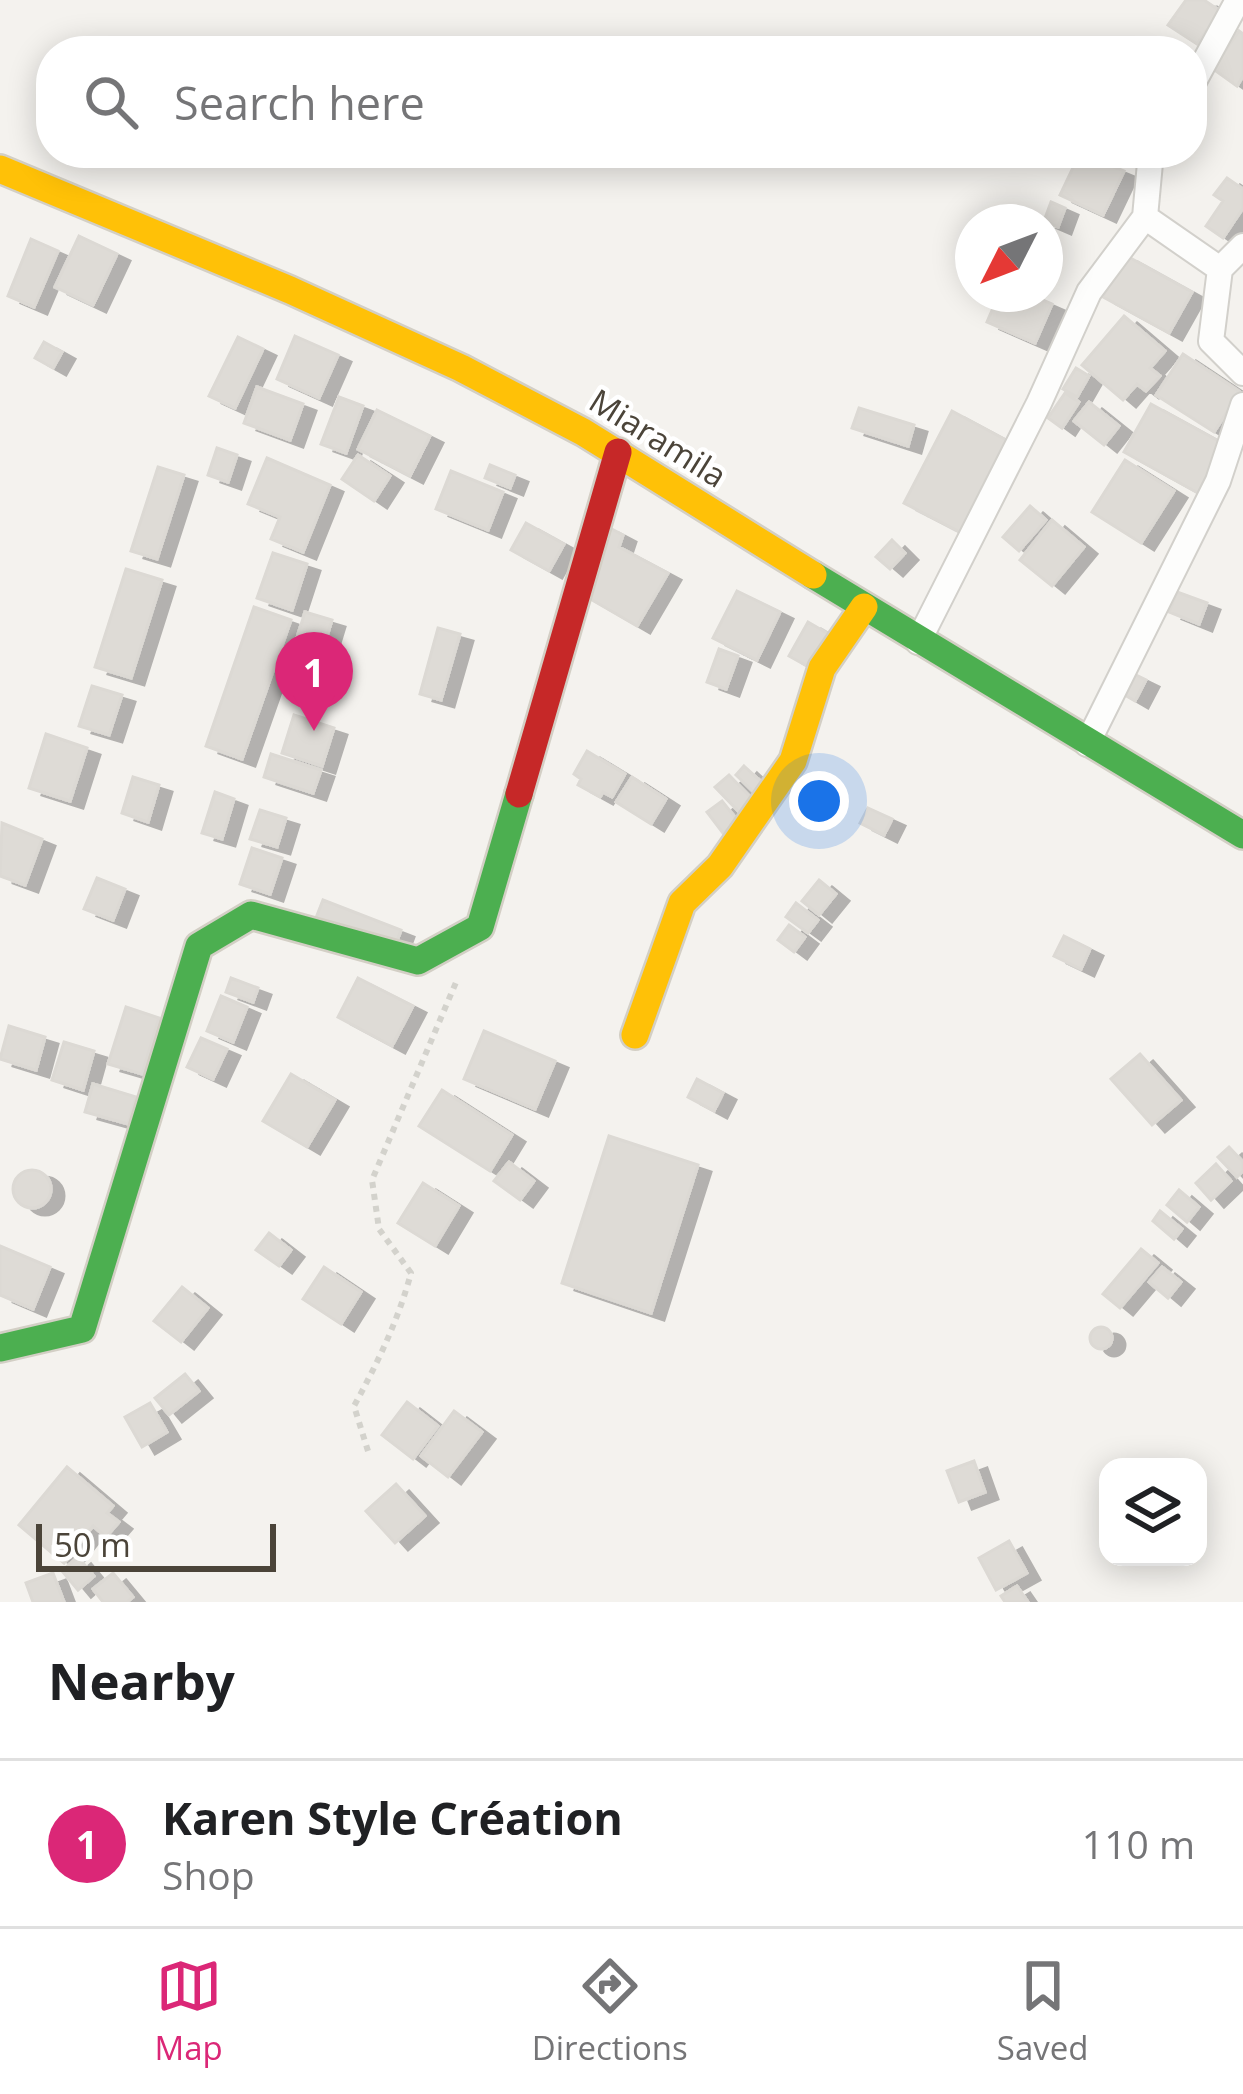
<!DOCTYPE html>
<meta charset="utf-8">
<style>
:root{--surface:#fff;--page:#f6f6f6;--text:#202124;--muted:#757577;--line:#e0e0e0;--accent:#db2777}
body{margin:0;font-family:"Open Sans",sans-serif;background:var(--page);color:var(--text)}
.controls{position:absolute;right:36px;bottom:36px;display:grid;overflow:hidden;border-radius:24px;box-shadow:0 6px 30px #0003}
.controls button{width:108px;height:108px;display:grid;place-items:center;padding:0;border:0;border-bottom:3px solid var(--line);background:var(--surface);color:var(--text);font:60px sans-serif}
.compass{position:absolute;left:955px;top:204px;width:108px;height:108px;border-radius:50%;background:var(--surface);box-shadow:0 6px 30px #0003;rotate:228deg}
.scale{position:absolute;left:36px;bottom:30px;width:240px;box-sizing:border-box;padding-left:12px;border:6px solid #4b4439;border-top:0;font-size:33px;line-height:42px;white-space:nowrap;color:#4b4439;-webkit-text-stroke:9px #fff;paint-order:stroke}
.you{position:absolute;left:819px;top:801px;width:42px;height:42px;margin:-30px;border:9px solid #fff;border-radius:50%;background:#1a73e8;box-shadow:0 0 0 18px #1a73e833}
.badge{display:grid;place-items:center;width:78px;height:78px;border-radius:50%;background:var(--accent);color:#fff;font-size:39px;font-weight:700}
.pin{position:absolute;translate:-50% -99px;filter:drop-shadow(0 3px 6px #0008)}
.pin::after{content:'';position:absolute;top:63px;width:42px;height:36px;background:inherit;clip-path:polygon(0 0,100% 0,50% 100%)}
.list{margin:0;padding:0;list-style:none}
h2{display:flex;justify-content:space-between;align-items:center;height:156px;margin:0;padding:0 48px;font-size:51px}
h2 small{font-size:39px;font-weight:400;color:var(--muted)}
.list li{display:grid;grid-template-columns:78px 1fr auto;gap:36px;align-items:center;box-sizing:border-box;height:168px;padding:0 48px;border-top:3px solid var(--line)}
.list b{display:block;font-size:45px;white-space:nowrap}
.list p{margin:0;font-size:39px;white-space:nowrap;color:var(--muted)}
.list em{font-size:39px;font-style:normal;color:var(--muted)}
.icon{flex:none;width:66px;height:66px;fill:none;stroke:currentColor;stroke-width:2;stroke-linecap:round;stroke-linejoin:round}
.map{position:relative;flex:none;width:1243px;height:1602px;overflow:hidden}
.search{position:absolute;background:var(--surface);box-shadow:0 6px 30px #0003;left:36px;right:36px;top:36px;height:132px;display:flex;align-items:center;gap:30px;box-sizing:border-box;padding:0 42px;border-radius:48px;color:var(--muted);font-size:45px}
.sheet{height:324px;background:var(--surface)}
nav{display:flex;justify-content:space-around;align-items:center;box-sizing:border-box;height:168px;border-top:3px solid var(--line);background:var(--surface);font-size:33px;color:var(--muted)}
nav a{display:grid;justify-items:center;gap:6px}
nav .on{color:var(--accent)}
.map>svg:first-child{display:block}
.building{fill:#dedbd6;stroke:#dcd9d4;stroke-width:3;filter:url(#shadow)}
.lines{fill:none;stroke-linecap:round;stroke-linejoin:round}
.street-casing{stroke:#d2d0cb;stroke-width:28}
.fast-casing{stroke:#d3cfc5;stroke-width:32}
.slow-casing{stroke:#d3cfc5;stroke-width:32}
.jam-casing{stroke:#d3cfc5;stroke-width:32}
.path{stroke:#d3d2cc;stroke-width:6;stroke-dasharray:6 6;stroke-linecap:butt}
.street{stroke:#fdfdfc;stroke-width:24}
.fast{stroke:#4caf50;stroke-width:27}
.slow{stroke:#ffc107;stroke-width:27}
.jam{stroke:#c62828;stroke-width:27}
.labels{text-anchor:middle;stroke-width:9;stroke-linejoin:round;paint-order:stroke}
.street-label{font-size:33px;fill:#4b4439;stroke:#fff}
</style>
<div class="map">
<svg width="1243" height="1602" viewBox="0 0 1243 1602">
<defs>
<filter id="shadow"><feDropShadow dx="13" dy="7" stdDeviation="0" flood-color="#0004"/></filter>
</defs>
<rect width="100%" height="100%" fill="#f4f2ee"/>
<path class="building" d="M1186,0h18l16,11 -23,33 -29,-19z
M1239,31l4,3v42l-6,10 -24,-17z
M1080,153l44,18 -21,44 -43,-20z
M1227,178l16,11v19l-20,30 -17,-12 17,-25 -9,-6z
M1051,202l14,6 -7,19 -14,-6z
M79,236l38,18 -24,51 -38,-18z
M31,239l27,12 -24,56 -26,-11z
M1125,255l67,37 -23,41 -66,-36z
M999,294h30l23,10 -17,39 -48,-21z
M1124,316l41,35 -15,17 10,8 -14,15 -9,-7 -14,16 -41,-35z
M295,336l43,19 -19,43 -42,-19z
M238,337l25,12 -28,59 -26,-12z
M44,342l18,10 -9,16 -18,-10z
M1183,354l57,38 -26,40 -58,-37z
M1076,368l13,8 -12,21 -14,-8z
M257,387l46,17 -13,36 -46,-17z
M1065,393l14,9 -17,26 -14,-10z
M339,397l24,9 -17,47 -25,-9z
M1089,402l30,24 -15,19 -30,-24z
M1151,404l73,40 -26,49 -74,-41z
M859,408l55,17 -6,21 -56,-18z
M377,410l53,26 -20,40 -52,-27z
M952,411l56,30 -48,91 -56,-29z
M217,448l20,7 -9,27 -20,-7z
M358,455l32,21 -16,25 -32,-22z
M267,458l63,27 -27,67 -32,-13 9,-22 -32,-13z
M1125,460l49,31 -33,52 -49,-31z
M490,465l25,10 -5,13 -25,-10z
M158,467l26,8 -27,84 -26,-8z
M451,471l52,21 -15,38 -52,-21z
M1030,506l16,14 -27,31 -16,-14z
M1052,520l32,27 -32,39 -32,-26z
M526,523l38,21 -15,27 -38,-21z
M606,526l17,9 -4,12 49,26 -31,53 -55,-32z
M892,540l13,13 -15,16 -14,-12z
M273,553l34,11 -15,46 -35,-12z
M126,569l36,11 -31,98 -36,-11z
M737,591l43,21 -23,48 -44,-22z
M1177,592l30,11 -8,21 -30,-12z
M254,607l37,13 -49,139 -36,-13z
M305,612l27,8 -11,36 -27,-9z
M808,622l24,14 -18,34 -25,-14z
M438,628l22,6 -19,66 -21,-6z
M719,649l19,7 -12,33 -19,-7z
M297,658l18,5 -9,29 -18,-6z
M1134,674l12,6 -11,21 -12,-7z
M92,686l30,9 -13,40 -30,-9z
M294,715l40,13 -12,38 -40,-13z
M46,734l41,14 -17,53 -41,-13z
M587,751l38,23 -13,23 -9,-5 -3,5 -22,-12 3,-6 -7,-5z
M271,754l50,16 -8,23 -49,-16z
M744,766l25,23 -9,9 -24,-23z
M729,775l27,28 -13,13 -28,-29z
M133,777l26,8 -11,37 -26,-9z
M632,777l34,22 -15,25 -35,-22z
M215,792l19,7 -12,40 -20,-6z
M722,801l16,20 -15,12 -16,-21z
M868,808l24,11 -8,16 -24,-12z
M260,810l26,8 -9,29 -27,-8z
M2,823l40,16 -17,46 -25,-9z
M252,848l30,10 -12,36 -30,-10z
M97,878l28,11 -12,31 -29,-11z
M819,880l17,14 -17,21 -17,-14z
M323,900l78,30 -7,19 -78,-31z
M796,903l22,17 -10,13 -22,-16z
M789,925l16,12 -11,15 -16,-12z
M1064,936l26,13 -9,20 -27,-13z
M231,978l27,10 -5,14 -27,-10z
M358,978l55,28 -21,40 -54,-29z
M221,996l26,11 -14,35 -26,-11z
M126,1007l33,11 -17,56 -34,-10z
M9,1026l36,11 -9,33 -36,-11z
M484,1031l71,30 -20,48 -71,-30z
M201,1038l26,11 -14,30 -26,-12z
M64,1042l30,9 -11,39 -31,-10z
M1140,1054l41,46 -29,25 -41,-46z
M291,1074l44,26 -28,47 -44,-26z
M697,1079l26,14 -9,18 -26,-14z
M93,1084l43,13 -8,27 -43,-12z
M442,1090l70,45 -22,36 -71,-45z
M609,1136l89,29 -47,148 -89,-30z
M1229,1147l14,15v9l-6,6 -19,-20z
M509,1162l25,19 -14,19 -26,-19z
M1216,1164l15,17 -20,19 -15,-17z
M13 1189a19 19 0 1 1 38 0a19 19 0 1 1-38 0Z
M423,1183l36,23 -24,40 -37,-23z
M1179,1190l20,17 -12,15 -20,-17z
M1160,1211l22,18 -8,10 -21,-18z
M269,1233l22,17 -12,16 -23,-16z
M0,1246l50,21 -17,42 -33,-14z
M1141,1249l17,14 -38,45 -17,-14z
M324,1267l37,25 -20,32 -38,-25z
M1162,1267l19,15 -13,16 -19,-16z
M182,1287l26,21 -27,34 -27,-21z
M1090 1338a11 11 0 1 1 22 0a11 11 0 1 1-22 0Z
M185,1374l14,17 -30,24 -14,-17z
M407,1402l31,24 -25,33 -31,-24z
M150,1403l17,29 -25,15 -17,-30z
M454,1411l28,21 -34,45 -27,-21z
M974,1461l11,31 -26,10 -12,-31z
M67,1467l46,39 -6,7 12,9 -13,15 -13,-11 -29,37 -45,-38z
M396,1484l29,32 -30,27 -29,-32z
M1009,1541l18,32 -31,17 -17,-32z
M78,1557l16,19 -16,14 -16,-19z
M53,1573l11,29h-31l-7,-19z
M113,1573l20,24 -6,5h-24l-10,-13z
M1017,1586l11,16h-23l-4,-6z"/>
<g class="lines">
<g class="street-casing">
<path id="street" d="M1192,85l46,-85
M1156,153l-6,10 -5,54 75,52
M1243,246l-23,23 -9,72 32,32
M918,642l121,-239 50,-111 56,-75
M1087,744l131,-263 25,-76"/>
</g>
<g class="fast-casing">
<path id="fast" d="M813,575l430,260
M0,1348l82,-19 117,-383 52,-31 167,46 62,-34 39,-133"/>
</g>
<g class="slow-casing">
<path id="slow" d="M0,169l290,121 171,78 122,64 230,143
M635,1035l47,-132 38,-37 73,-105 29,-93 42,-61"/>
</g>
<g class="jam-casing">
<path id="jam" d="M519,794l99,-342"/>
</g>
<path class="path" d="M368,1451l-14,-45c24,-44 44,-85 57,-133l-32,-44 -7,-49 85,-200"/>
<use href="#street" class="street"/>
<use href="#fast" class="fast"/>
<use href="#slow" class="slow"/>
<use href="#jam" class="jam"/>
</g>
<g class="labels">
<g class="street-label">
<text transform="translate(658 438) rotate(32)" y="12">Miaramila</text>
</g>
</g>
</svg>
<div class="controls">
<button><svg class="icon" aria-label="layers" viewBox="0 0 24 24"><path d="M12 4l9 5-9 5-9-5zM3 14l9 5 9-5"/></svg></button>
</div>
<svg class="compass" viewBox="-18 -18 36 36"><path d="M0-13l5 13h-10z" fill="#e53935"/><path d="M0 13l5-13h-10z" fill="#757577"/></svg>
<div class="scale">50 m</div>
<div class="you"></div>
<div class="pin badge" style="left:314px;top:731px">1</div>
<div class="search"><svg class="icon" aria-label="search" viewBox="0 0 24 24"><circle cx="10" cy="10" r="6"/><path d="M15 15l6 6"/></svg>Search here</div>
</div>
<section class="sheet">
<h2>Nearby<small></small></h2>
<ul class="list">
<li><span class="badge">1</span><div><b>Karen Style Création</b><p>Shop</p></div><em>110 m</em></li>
</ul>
</section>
<nav>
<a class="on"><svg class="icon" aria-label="map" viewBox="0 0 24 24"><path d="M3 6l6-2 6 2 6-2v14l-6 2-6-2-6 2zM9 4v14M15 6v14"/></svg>Map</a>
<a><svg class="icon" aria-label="directions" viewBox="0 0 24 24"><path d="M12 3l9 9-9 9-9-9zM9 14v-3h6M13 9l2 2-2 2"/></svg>Directions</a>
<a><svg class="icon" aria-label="saved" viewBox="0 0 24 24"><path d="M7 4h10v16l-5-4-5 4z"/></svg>Saved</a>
</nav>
